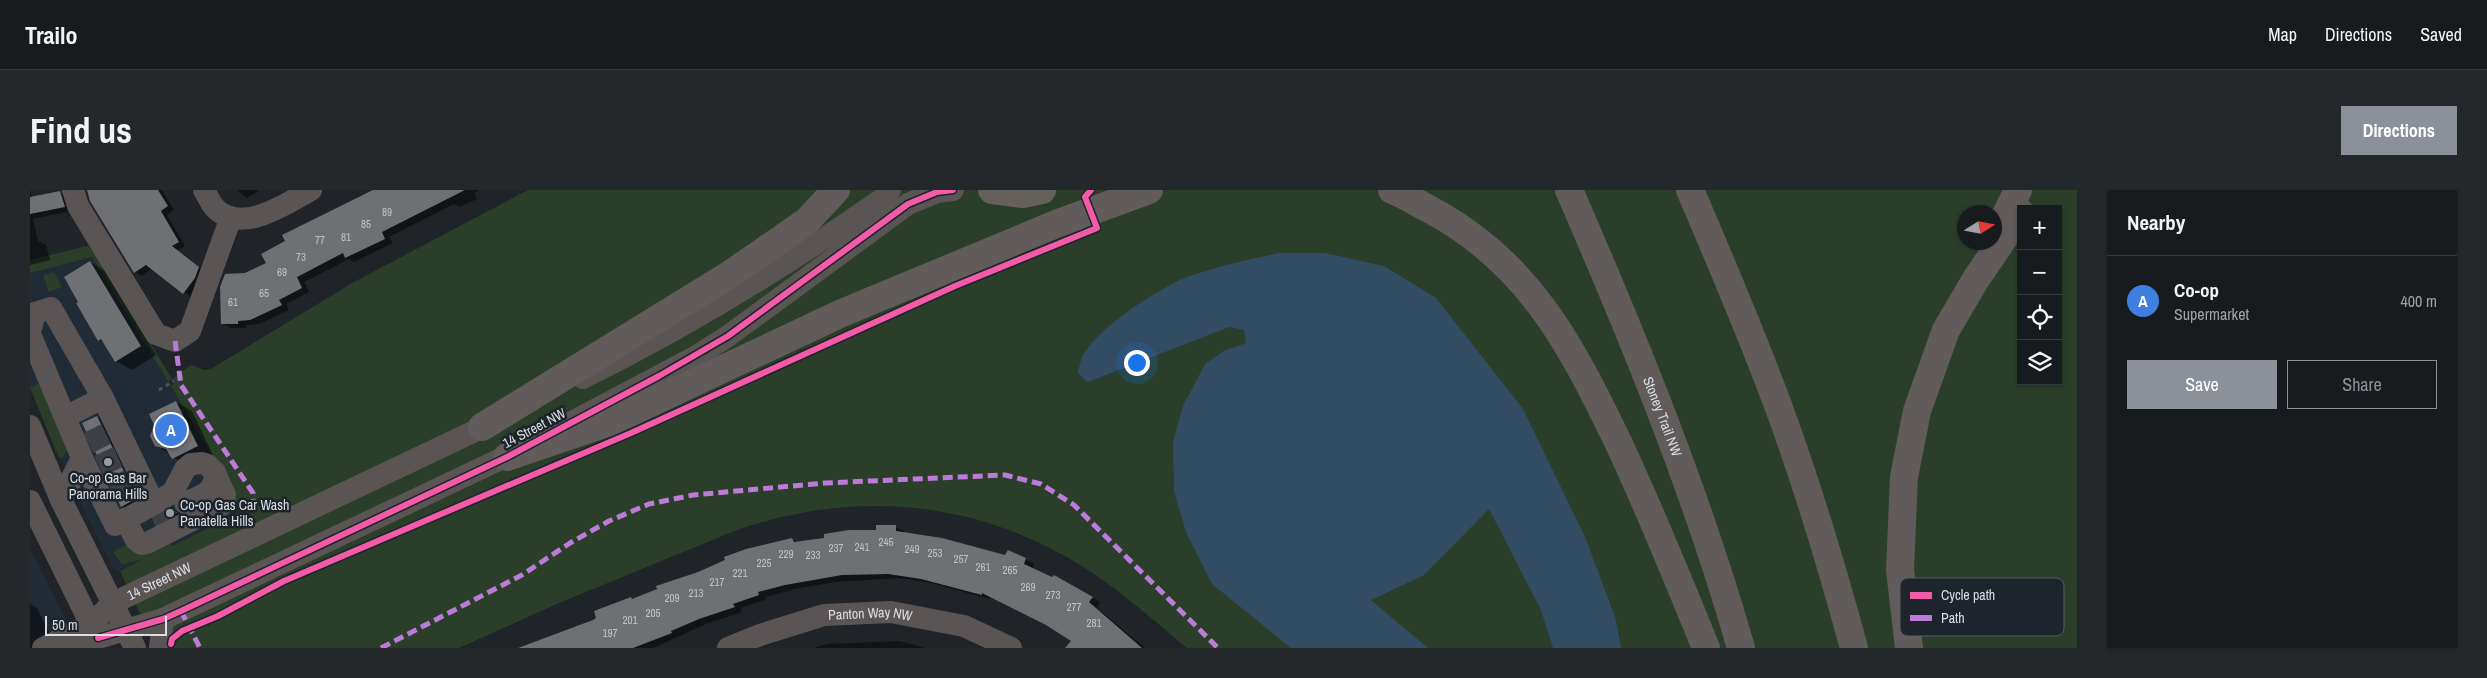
<!DOCTYPE html>
<meta charset="utf-8">
<style>
:root{--surface:#181b1e;--page:#25282b;--text:#f1f3f6;--muted:#9fa1a4;--line:#36393c;--accent:#8c9099}
body{margin:0;font-family:"Archivo Narrow",sans-serif;background:var(--page);color:var(--text)}
.controls{position:absolute;right:15px;top:15px;display:grid;overflow:hidden;border-radius:0px;box-shadow:0 1px 4px #0004}
.controls button{width:45px;height:45px;display:grid;place-items:center;padding:0;border:0;border-bottom:1px solid var(--line);background:var(--surface);color:var(--text);font:25px sans-serif}
.compass{position:absolute;left:1927px;top:15px;width:45px;height:45px;border-radius:50%;background:var(--surface);box-shadow:0 1px 4px #0004;rotate:79deg}
.scale{position:absolute;left:15px;bottom:12px;width:122px;box-sizing:border-box;padding-left:5px;border:2px solid #dadee3;border-top:0;font-size:14px;line-height:18px;white-space:nowrap;color:#dadee3;-webkit-text-stroke:4px #1d242b;paint-order:stroke}
.you{position:absolute;left:1106px;top:172px;width:18px;height:18px;margin:-12px;border:4px solid #fff;border-radius:50%;background:#1a73e8;box-shadow:0 0 0 8px #1a73e833}
.badge{display:grid;place-items:center;width:32px;height:32px;border-radius:50%;background:var(--accent);color:#fff;font-size:16px;font-weight:700}
.pin{position:absolute;translate:-50% -50%;border:2px solid #fff;box-shadow:0 1px 5px #0006}
.list{margin:0;padding:0;list-style:none}
h2{display:flex;justify-content:space-between;align-items:center;height:65px;margin:0;padding:0 20px;font-size:21px}
h2 small{font-size:16px;font-weight:400;color:var(--muted)}
.list li{display:grid;grid-template-columns:32px 1fr auto;gap:15px;align-items:center;box-sizing:border-box;height:90px;padding:0 20px;border-top:1px solid var(--line)}
.list b{display:block;font-size:19px;white-space:nowrap}
.list p{margin:0;font-size:16px;white-space:nowrap;color:var(--muted)}
.list em{font-size:16px;font-style:normal;color:var(--muted)}
.actions{display:flex;gap:10px;padding:15px 20px}
.actions a{flex:1;padding:11px 0;border:1px solid var(--accent);border-radius:0px;text-align:center;font-size:18px;color:var(--accent)}
.actions .main{background:var(--accent);color:#fff}
.icon{flex:none;width:28px;height:28px;fill:none;stroke:currentColor;stroke-width:2;stroke-linecap:round;stroke-linejoin:round}
.map{position:relative;flex:none;width:2047px;height:458px;overflow:hidden;border-radius:0px}
header{display:flex;align-items:center;gap:30px;box-sizing:border-box;height:70px;padding:0 25px;background:var(--surface);border-bottom:1px solid var(--line)}
header strong{font-size:24px}
nav{display:flex;gap:28px;margin-inline-start:auto;font-size:18px}
.intro{display:flex;align-items:center;justify-content:space-between;box-sizing:border-box;height:120px;padding:0 30px}
h1{margin:0;font-size:35px}
.button{padding:12px 22px;border-radius:0px;background:var(--accent);color:#fff;font-size:18px;font-weight:700}
main{display:flex;gap:30px;padding:0 30px}
aside{flex:1;background:var(--surface);border-radius:0px;box-shadow:0 1px 4px #0004}
.map>svg:first-child{display:block}
.built{fill:#212b36}
.green{fill:#2a3e2a;fill-rule:evenodd}
.water{fill:#324d63}
.shadow{fill:#0007}
.building{fill:#6f7074}
.lines{fill:none;stroke-linecap:round;stroke-linejoin:round}
.minor-tunnel{stroke:#3c4044;stroke-width:22;stroke-dasharray:22 11;stroke-linecap:butt}
.path{stroke:#555353;stroke-width:3;stroke-dasharray:4 4;stroke-linecap:butt}
.minor{stroke:#5a5554;stroke-width:22}
.major{stroke:#66605d;stroke-width:28}
.highway{stroke:#615b5b;stroke-width:28}
.quiet{stroke:#bd7bd9;stroke-width:5;stroke-dasharray:10 5;stroke-linecap:butt}
.cycleway-casing{stroke:#1d242b;stroke-width:9}
.cycleway{stroke:#f35aa7;stroke-width:6}
.poi-dot{fill:#999da2;stroke:#1d242b;stroke-width:2}
.labels{text-anchor:middle;stroke-width:5;stroke-linejoin:round;paint-order:stroke}
.number-label{font-size:11px;fill:#bfc2c7}
.street-label{font-size:14px;fill:#dadee3;stroke:#1d242b}
.poi-label{font-size:14px;fill:#dadee3;stroke:#1d242b}
.key{fill:#1d242b;stroke:#565c62;stroke-width:1}
.key-label{font-size:14px;fill:#dadee3}
</style>
<header>
<strong>Trailo</strong>
<nav><a>Map</a><a>Directions</a><a>Saved</a></nav>
</header>
<div class="intro"><h1>Find us</h1><a class="button">Directions</a></div>
<main>
<div class="map">
<svg width="2047" height="458" viewBox="0 0 2047 458">
<rect width="100%" height="100%" fill="#202428"/>
<path class="built" d="M61,55l159,262 -130,64 -6,-1 -39,-78 -45,-105v-127z
M0,358l50,100h-50z"/>
<path class="green" d="M498,0h1549v458h-890c-34,-28 -67,-58 -105,-82 -107,-66 -226,-77 -345,-36l-178,73 -100,45h-303l-36,-77 23,-12 -21,5 -9,-12 13,-7 41,-7 5,8 72,-36 -13,-8 -12,-35 -48,-81 4,-3 -3,-4 -4,2 -76,-124 -62,16v-13l61,-15 81,134 19,-14 14,5 6,-1 143,-87zM1991,19h37v172h-37zM1934,22h30v30h-30z
M24,82l8,15 -13,5 -6,-17z
M9,193l28,67 -4,7 -4,1 -29,-70z"/>
<path class="water" d="M1249,63h46l59,13 52,32 87,111 63,130 30,81 5,28h-68l-12,-38 -52,-101 -65,66 -53,25 57,48h-137l-79,-64 -26,-52 -12,-41 -1,-49 10,-36 22,-42 19,-13 22,-8 -2,-13 -15,-3 -141,55 -10,-9c1,-5 2,-10 4,-15 13,-29 78,-71 108,-82 29,-10 59,-17 89,-23z"/>
<path class="shadow" d="M0,0l2,8 28,-5 8,4 4,14 -39,8 5,22 8,4 4,15 -20,5z
M58,0h74l12,20 -7,5 18,31 -8,5 28,21 -14,25 -38,-29 -11,8 -7,-4z
M207,0h23l-13,8z
M344,0h105l-5,3 3,6 -17,8 -6,-3 -65,33 4,6 -39,19 -5,-3 -45,23 5,10 -23,12 3,6 -30,14 -13,1v3h-15l-8,-4 22,-50 22,-10z
M60,72l15,9 51,84 -24,15 -16,-9 -10,-18 -7,-3 -19,-38z
M146,212l16,9 21,44 -25,12 -32,-22z
M67,227l3,2 40,82 -14,7 -4,-2z
M143,319l15,9 -16,14 -16,-9z
M847,337h19l8,4v3l102,23 3,-5 25,12 -2,5 21,10 1,-2 46,25 -3,6 48,40h-70l-2,-8 -31,-18 -51,-26 -1,3 -59,-16 -33,-5 -62,4 -42,7 -28,8 1,2 -26,9 1,4 -34,11 -55,25h-135l75,-27 38,-23 3,2 42,-20 116,-41 7,4 78,-11z
M0,414l7,4 18,36 -8,4h-17z
M869,451l27,7h-112l13,-4z"/>
<path class="building" d="M57,0h71l10,16 -7,5 18,31 -7,4 27,21 -4,11 -12,16 -37,-29 -12,8 -44,-72z
M343,0h92l-83,42 3,7 -40,19 -2,-5 -46,24 5,11 -23,12 3,5 -32,15 -12,1v3h-17l-1,-37 5,-13 20,-1 21,-10 -5,-9 24,-13 -3,-6z
M30,1l5,16 -35,7v-17z
M60,71l51,85 -26,16 -14,-23 -3,2 -22,-38 2,-1 -14,-25z
M146,211l22,45 -26,13 -6,-10 -11,-3 -5,-10 4,-11 -5,-11z
M67,226l40,82 -16,9 -39,-84z
M143,318l4,5 -22,11 -2,-4z
M846,335h20v6l46,7 63,17 3,-5 18,8 -2,6 28,13 2,-2 39,22 -4,5 53,46h-77l6,-7 -25,-16 -64,-32v2l-61,-16 -33,-5 -46,1 -57,10 -27,7 1,3 -26,9 2,3 -36,12 -28,12 1,2 -39,15h-115l75,-28 3,-2 -2,-7 37,-14 1,2 25,-10 -1,-3 42,-14 27,-12 -1,-3 22,-8 46,-11 2,4 30,-4v-4l25,-4h27z"/>
<g class="lines">
<path class="minor-tunnel" d="M58,253l18,-9
M69,276l19,-9
M81,299l18,-9
M122,328l33,-15"/>
<path class="path" d="M129,200l15,-9"/>
<g class="minor">
<path d="M43,0l5,16 78,128 19,7 15,-10 41,-114"/>
<path d="M174,0c3,5 6,12 10,17 26,29 72,-3 97,-17"/>
<path d="M0,142l5,-19 16,-5 52,90 51,106 -39,21 -33,-67 -52,-124"/>
<path d="M553,188c105,-52 203,-112 299,-179l8,-9"/>
<path d="M35,227l38,-19"/>
<path d="M0,236l31,74 74,148"/>
<path d="M527,240l138,-73 33,-21 180,-132 29,-12 16,-2"/>
<path d="M31,310l21,-42"/>
<path d="M0,311l67,136"/>
<path d="M155,313c17,-8 30,-9 30,-31"/>
<path d="M95,329l11,21 5,4 6,-1 71,-36 6,-3 1,-9 -9,-20 -8,-10 -6,-2 -11,1 -6,5 -12,23 -19,12"/>
<path id="s1" d="M13,458l48,-24 22,-21 385,-183"/>
<path d="M47,458l21,-10 65,-19 359,-170"/>
<path d="M130,458l3,-29"/>
<path id="s2" d="M698,458l32,-13 64,-20 67,-3 73,14 47,22"/>
</g>
<path class="major" d="M962,0l31,4 19,-4"/>
<g class="highway">
<path d="M1362,0c13,5 25,13 37,19 100,53 142,136 189,233 32,68 60,137 88,206"/>
<path id="s3" d="M1539,0c65,149 127,301 172,458"/>
<path d="M1660,0c31,72 62,145 89,218 29,79 53,159 75,240"/>
<path d="M1969,39l19,-39"/>
<path d="M452,237l247,-152 78,-54 29,-31"/>
<path d="M477,267l103,-35 232,-109 214,-89 93,-34"/>
<path d="M1879,458l-9,-78 4,-93 13,-66 29,-81 30,-51 45,-66"/>
</g>
<path class="quiet" d="M145,151l6,44 72,108 1,16
M151,421l19,37
M351,458l141,-73 48,-32 39,-22 40,-17 44,-9 132,-12 180,-8 36,9 33,21 144,143"/>
<g class="cycleway-casing">
<path id="cycleway" d="M68,448l65,-19 18,-8 326,-154 152,-81 69,-40 180,-132 29,-12 16,-2
M141,454l1,-5 10,-8 36,-15 66,-35 347,-148 324,-147 142,-58 -12,-31 6,-7"/>
</g>
<use href="#cycleway" class="cycleway"/>
</g>
<g class="poi-dot">
<circle cx="78" cy="272" r="5"/>
<circle cx="140" cy="323" r="5"/>
</g>
<g class="labels">
<g class="number-label">
<text x="357" y="26">89</text>
<text x="336" y="38">85</text>
<text x="316" y="51">81</text>
<text x="290" y="54">77</text>
<text x="271" y="71">73</text>
<text x="252" y="86">69</text>
<text x="234" y="107">65</text>
<text x="203" y="116">61</text>
<text x="856" y="356">245</text>
<text x="832" y="361">241</text>
<text x="806" y="362">237</text>
<text x="882" y="363">249</text>
<text x="905" y="367">253</text>
<text x="756" y="368">229</text>
<text x="783" y="369">233</text>
<text x="931" y="373">257</text>
<text x="734" y="377">225</text>
<text x="953" y="381">261</text>
<text x="980" y="384">265</text>
<text x="710" y="387">221</text>
<text x="687" y="396">217</text>
<text x="998" y="401">269</text>
<text x="666" y="407">213</text>
<text x="1023" y="409">273</text>
<text x="642" y="412">209</text>
<text x="1044" y="421">277</text>
<text x="623" y="427">205</text>
<text x="600" y="434">201</text>
<text x="1064" y="437">281</text>
<text x="580" y="447">197</text>
</g>
<g class="street-label">
<text dy="5" stroke="none"><textPath href="#s3" startOffset="245">Stoney Trail NW</textPath></text>
<text transform="translate(504 238) rotate(-28)" y="5">14 Street NW</text>
<text dy="5" stroke="none"><textPath href="#s1" startOffset="135">14 Street NW</textPath></text>
<text dy="5" stroke="none"><textPath href="#s2" startOffset="148">Panton Way NW</textPath></text>
</g>
<g class="poi-label">
<text x="78" y="293">Co-op Gas Bar<tspan x="78" dy="16">Panorama Hills</tspan></text>
<text x="150" y="320" text-anchor="start">Co-op Gas Car Wash<tspan x="150" dy="16">Panatella Hills</tspan></text>
</g>
</g>
<rect x="1870" y="388" width="164" height="58" rx="8" class="key"/>
<rect x="1880" y="402" width="22" height="7" fill="#f35aa7"/>
<rect x="1880" y="425" width="22" height="6" fill="#bd7bd9"/>
<g class="key-label">
<text x="1911" y="410">Cycle path</text>
<text x="1911" y="433">Path</text>
</g>
</svg>
<div class="controls">
<button>+</button>
<button>−</button>
<button><svg class="icon" aria-label="locate" viewBox="0 0 24 24"><circle cx="12" cy="12" r="6"/><path d="M12 2v4M12 18v4M2 12h4M18 12h4"/></svg></button>
<button><svg class="icon" aria-label="layers" viewBox="0 0 24 24"><path d="M12 4l9 5-9 5-9-5zM3 14l9 5 9-5"/></svg></button>
</div>
<svg class="compass" viewBox="-18 -18 36 36"><path d="M0-13l5 13h-10z" fill="#e53935"/><path d="M0 13l5-13h-10z" fill="#9fa1a4"/></svg>
<div class="scale">50 m</div>
<div class="you"></div>
<div class="pin badge" style="left:141px;top:240px;background:#3f7fe0">A</div>
</div>
<aside>
<h2>Nearby<small></small></h2>
<ul class="list">
<li><span class="badge" style="background:#3f7fe0">A</span><div><b>Co-op</b><p>Supermarket</p></div><em>400 m</em></li>
</ul>
<div class="actions"><a class="main">Save</a><a>Share</a></div>
</aside>
</main>
